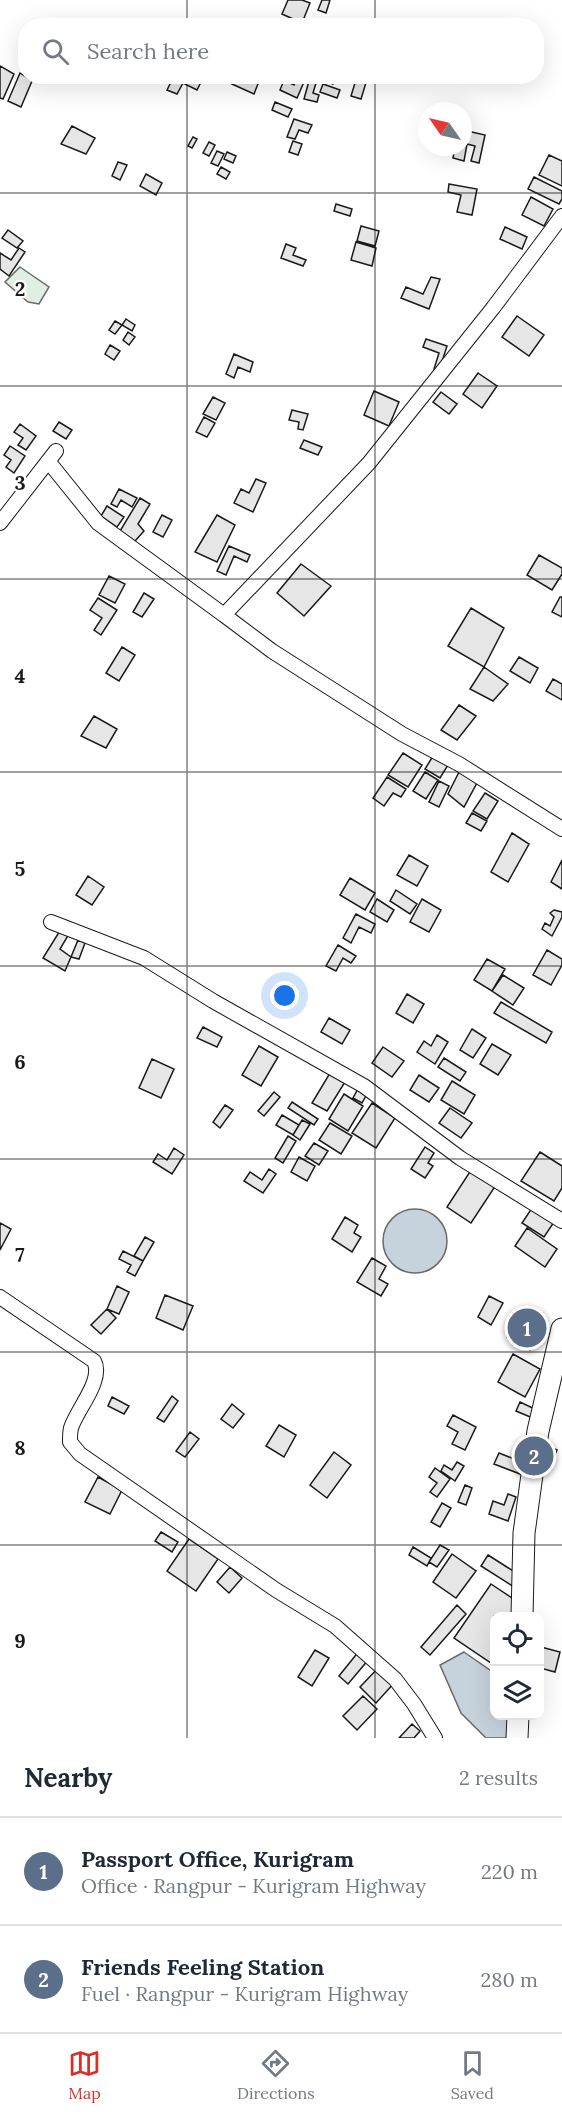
<!DOCTYPE html>
<meta charset="utf-8">
<style>
:root{--surface:#fff;--page:#f2f2f3;--text:#1f2937;--muted:#747a83;--line:#e0e1e3;--accent:#d93025}
body{margin:0;font-family:Lora,serif;background:var(--page);color:var(--text)}
.controls{position:absolute;right:18px;bottom:18px;display:grid;overflow:hidden;border-radius:12px;box-shadow:0 6px 24px #0002}
.controls button{width:54px;height:54px;display:grid;place-items:center;padding:0;border:0;border-bottom:2px solid var(--line);background:var(--surface);color:var(--text);font:30px sans-serif}
.compass{position:absolute;left:418px;top:102px;width:54px;height:54px;border-radius:50%;background:var(--surface);box-shadow:0 6px 24px #0002;rotate:304deg}
.you{position:absolute;left:285px;top:996px;width:21px;height:21px;margin:-15px;border:4px solid #fff;border-radius:50%;background:#1a73e8;box-shadow:0 0 0 9px #1a73e833}
.badge{display:grid;place-items:center;width:39px;height:39px;border-radius:50%;background:var(--accent);color:#fff;font-size:20px;font-weight:700}
.pin{position:absolute;translate:-50% -50%;border:3px solid #fff;box-shadow:0 2px 6px #0006}
.list{margin:0;padding:0;list-style:none}
h2{display:flex;justify-content:space-between;align-items:center;height:78px;margin:0;padding:0 24px;font-size:26px}
h2 small{font-size:20px;font-weight:400;color:var(--muted)}
.list li{display:grid;grid-template-columns:39px 1fr auto;gap:18px;align-items:center;box-sizing:border-box;height:108px;padding:0 24px;border-top:2px solid var(--line)}
.list b{display:block;font-size:22px;white-space:nowrap}
.list p{margin:0;font-size:20px;white-space:nowrap;color:var(--muted)}
.list em{font-size:20px;font-style:normal;color:var(--muted)}
.icon{flex:none;width:33px;height:33px;fill:none;stroke:currentColor;stroke-width:2;stroke-linecap:round;stroke-linejoin:round}
.map{position:relative;flex:none;width:562px;height:1738px;overflow:hidden}
.search{position:absolute;background:var(--surface);box-shadow:0 6px 24px #0002;left:18px;right:18px;top:18px;height:66px;display:flex;align-items:center;gap:15px;box-sizing:border-box;padding:0 21px;border-radius:24px;color:var(--muted);font-size:22px}
.sheet{height:294px;background:var(--surface)}
nav{display:flex;justify-content:space-around;align-items:center;box-sizing:border-box;height:84px;border-top:2px solid var(--line);background:var(--surface);font-size:16px;color:var(--muted)}
nav a{display:grid;justify-items:center;gap:3px}
nav .on{color:var(--accent)}
.map>svg:first-child{display:block}
.green{fill:#e0efe3;stroke:#6a6a6a;stroke-width:1.5}
.water{fill:#c6d2dc;stroke:#6a6a6a;stroke-width:1.5}
.building{fill:#e6e6e6;stroke:#1a1a1a;stroke-width:1.5}
.lines{fill:none;stroke-linecap:round;stroke-linejoin:round}
.minor-casing{stroke:#1a1a1a;stroke-width:16}
.highway-casing{stroke:#1a1a1a;stroke-width:23}
.minor{stroke:#fff;stroke-width:14}
.highway{stroke:#fff;stroke-width:21}
.grid{fill:none;stroke:#1a1a1a;stroke-width:1.5;stroke-opacity:0.55}
.grid-label{font-size:20px;text-anchor:middle;font-weight:bold;fill:#1a1a1a;stroke:#fff;stroke-width:4.5;stroke-linejoin:round;paint-order:stroke}
</style>
<div class="map">
<svg width="562" height="1738" viewBox="0 0 562 1738">
<rect width="100%" height="100%" fill="#fff"/>
<path class="green" d="M20,267l29,20 -10,17 -11,-2 -23,-20z"/>
<path class="water" d="M383 1241a32 32 0 1 1 64 0a32 32 0 1 1-64 0Z
M464,1652l30,21v43h22l-1,22h-29l-25,-25 -21,-48z"/>
<path class="building" d="M288,0h14l8,3 -8,20 -20,-9z
M322,0h8l-4,13 -8,-3z
M0,66l14,8 -11,25 -3,-1z
M20,73l12,8 -11,26 -13,-6z
M174,76l18,1 12,-1 -7,14 -14,-7 -6,11 -10,-4z
M235,76h26l-7,18 -22,-10z
M325,76h10l-2,8 -9,-3z
M337,76h31l-7,23 -10,-3 4,-13z
M425,76h19l-1,5z
M297,79l7,3 -7,16 -17,-8 4,-10 10,5z
M309,81l7,2 -3,10 6,2 -2,7 -13,-3z
M323,84l17,6 -3,8 -17,-6z
M275,102l17,7 -4,8 -16,-7z
M294,119l18,6 -4,8 -9,-3 -4,9 -8,-2z
M72,126l23,12 -9,16 -25,-10z
M463,130l22,5 -6,28 -8,-2 4,-15 -8,-2 -3,17 -11,-3 2,-11h8z
M193,137l4,2 -5,9 -4,-2z
M293,141l9,3 -4,11 -9,-3z
M209,142l6,3 -6,11 -6,-3z
M217,151l7,3 -6,12 -7,-3z
M227,152l9,4 -3,7 -9,-4z
M549,155l13,6v25l-23,-11z
M118,162l9,3 -7,15 -8,-4z
M221,167l9,5 -4,7 -9,-5z
M146,174l16,9 -6,12 -16,-9z
M534,177l28,14v8l-3,5 -31,-15z
M449,184l28,5 -5,26 -15,-3 4,-17 -13,-3z
M531,197l22,12 -9,17 -22,-11z
M336,204l16,5 -2,7 -16,-5z
M361,226l18,5 -4,15 -18,-5z
M505,227l22,10 -5,12 -22,-10z
M8,230l15,11 -6,7 -15,-10z
M356,242l20,6 -4,18 -21,-6z
M286,244l10,4 -3,7 13,5 -3,6 -22,-8z
M19,248l6,4 -16,24 -9,-7v-16l11,7z
M431,277l9,2 -11,30 -28,-11 5,-11 17,7z
M517,316l27,19 -15,21 -27,-19z
M126,319l9,6 -3,6 -10,-6z
M115,321l7,4 -7,9 -6,-4z
M128,332l7,5 -6,8 -6,-5z
M426,339l21,7 -8,25 -5,-2 5,-16 -16,-6z
M110,345l10,6 -6,9 -9,-6z
M234,354l19,8 -3,10 -12,-5 -4,11 -8,-4z
M478,373l19,13 -15,22 -19,-14z
M374,391l25,11 -10,24 -25,-11z
M441,392l16,12 -8,10 -16,-12z
M213,397l12,6 -9,17 -13,-6z
M292,410l16,4 -5,16 -5,-1 1,-7 -10,-2z
M204,417l11,6 -8,14 -11,-5z
M59,422l13,8 -6,9 -13,-8z
M20,424l16,12 -10,14 -8,-5 5,-7 -9,-6z
M304,440l18,7 -4,8 -18,-7z
M10,446l15,10 -11,17 -8,-6 5,-7 -7,-5z
M256,479l10,4 -13,29 -19,-9 7,-14 8,4z
M119,489l18,9 -5,9 -11,-7 -4,7 -6,-3z
M140,498l10,6 -12,20 6,7 -9,10 -15,-10z
M107,506l17,11 -7,10 -16,-11z
M162,515l10,5 -9,17 -10,-5z
M217,515l18,10 -18,37 -22,-10z
M229,546l21,9 -3,7 -13,-6 -8,19 -9,-4z
M539,555l23,13v6l-10,16 -25,-15z
M301,564l30,22 -27,30 -27,-23z
M109,576l16,8 -10,19 -16,-8z
M144,593l10,6 -12,18 -9,-5z
M560,597h2v20l-10,-5z
M98,598l19,12 -16,25 -7,-5 8,-12 -12,-8z
M471,608l33,20 -20,39 -36,-21z
M122,647l13,8 -16,26 -13,-8z
M519,657l19,11 -8,15 -20,-12z
M484,667l24,17 -15,17 -23,-12z
M553,679l9,5v16l-16,-9z
M459,705l17,11 -19,24 -16,-10z
M94,716l23,13 -11,19 -25,-12z
M403,753l19,12 -14,22 -20,-12z
M433,756l15,9 -8,13 -15,-9z
M460,770l18,11 -14,26 -16,-13z
M425,772l13,8 -12,19 -13,-8z
M387,777l19,12 -5,8 -8,-4 -9,13 -11,-8z
M439,781l10,5 -10,21 -10,-5z
M485,793l13,8 -11,18 -14,-8z
M472,813l15,8 -6,10 -15,-8z
M512,833l17,11 -21,38 -17,-10z
M409,855l19,11 -11,20 -20,-11z
M562,860v29l-11,-7z
M88,876l16,11 -12,18 -16,-10z
M350,878l25,15 -10,17 -25,-15z
M396,890l21,14 -7,10 -20,-13z
M377,899l17,11 -7,12 -17,-10z
M422,899l19,11 -12,22 -19,-10z
M554,910l8,2v5l-10,19 -10,-7 3,-6 5,3 4,-9 -4,-4z
M356,914l19,10 -4,9 -12,-6 -8,16 -8,-5z
M61,929l8,5 -9,15 11,8 -6,14 -22,-13z
M78,940l7,3 -6,16 -8,-2z
M338,945l18,11 -5,7 -8,-5 -7,13 -10,-5z
M547,950l15,9v6l-11,20 -18,-10z
M487,959l18,10 -13,22 -18,-11z
M503,975l21,13 -11,17 -21,-14z
M407,994l17,10 -11,19 -17,-10z
M501,1002l51,30 -6,11 -52,-30z
M329,1018l21,12 -8,14 -21,-12z
M203,1027l19,10 -5,10 -20,-9z
M472,1029l14,9 -13,20 -13,-8z
M437,1035l11,7 -13,22 -18,-12 7,-11 7,5z
M492,1044l19,11 -13,20 -18,-11z
M259,1046l19,11 -17,29 -19,-11z
M383,1047l21,14 -12,16 -20,-14z
M444,1058l22,14 -6,9 -22,-14z
M152,1059l22,10 -13,29 -22,-10z
M330,1073l15,9 -18,29 -15,-8z
M419,1075l20,13 -10,14 -19,-12z
M452,1081l23,14 -11,19 -23,-14z
M359,1087l9,5 -6,11 -9,-5z
M274,1092l6,5 -16,19 -6,-5z
M344,1094l19,12 -15,25 -19,-12z
M292,1102l26,17 -4,6 -26,-17z
M372,1103l23,15 -19,30 -24,-15z
M225,1105l8,5 -13,18 -7,-6z
M450,1108l22,15 -11,15 -22,-15z
M282,1115l17,10 -6,10 -17,-10z
M302,1120l8,4 -10,16 -7,-5z
M330,1123l22,13 -11,18 -22,-14z
M288,1136l8,5 -13,22 -8,-5z
M314,1143l14,8 -9,14 -14,-9z
M425,1147l9,6 -6,10 5,3 -8,12 -14,-9z
M174,1148l10,7 -12,19 -19,-12 5,-8 9,6z
M540,1152l22,14v22l-8,13 -33,-20z
M299,1157l16,9 -8,15 -16,-9z
M473,1167l23,18 -25,38 -24,-16z
M269,1169l7,5 -13,19 -19,-12 6,-9 12,8z
M534,1205l22,14 -12,18 -22,-14z
M345,1217l13,8 -4,8 7,4 -9,15 -20,-13z
M0,1223l11,6 -11,21z
M527,1228l30,21 -12,18 -30,-21z
M145,1237l9,5 -11,19 -9,-5z
M123,1251l20,10 -8,15 -8,-4 4,-7 -12,-6z
M372,1258l14,8 -7,13 9,5 -7,12 -24,-14z
M117,1286l12,6 -10,22 -12,-5z
M165,1295l28,11 -10,24 -27,-12z
M489,1296l14,7 -12,22 -13,-8z
M524,1307l22,12 -16,31 -23,-13z
M107,1309l9,9 -15,16 -10,-9z
M513,1354l27,15 -15,28 -27,-15z
M172,1396l6,5 -14,21 -7,-4z
M112,1397l17,9 -5,8 -16,-8z
M520,1402l19,9 -4,8 -19,-8z
M232,1404l12,10 -11,14 -12,-9z
M453,1415l23,12 -11,23 -13,-6 6,-12 -11,-6z
M279,1425l17,10 -12,22 -18,-11z
M190,1432l9,7 -14,18 -9,-6z
M548,1446l9,4 -8,20 -9,-4z
M334,1452l17,13 -24,33 -17,-13z
M499,1453l33,13 -4,11 -34,-13z
M457,1462l7,4 -9,15 -14,-10 3,-6 8,5z
M435,1468l15,11 -13,18 -7,-5 7,-9 -8,-6z
M98,1477l24,13 -12,24 -25,-12z
M465,1485l7,3 -6,17 -8,-3z
M508,1494l8,3 -8,24 -19,-7 4,-13 11,4z
M442,1503l9,5 -11,19 -9,-5z
M161,1532l17,10 -6,10 -17,-11z
M189,1539l29,20 -22,32 -29,-20z
M440,1545l9,5 -12,17 -8,-5z
M413,1547l18,11 -4,8 -18,-11z
M452,1554l24,17 -20,27 -23,-16z
M488,1555l33,21 -7,11 -33,-21z
M230,1567l12,11 -13,15 -12,-11z
M491,1584l30,20 -8,12h-19v49l-40,-27z
M457,1605l9,9 -36,41 -9,-8z
M541,1647l19,5 -5,20 -15,-4z
M315,1650l14,8 -17,28 -14,-9z
M359,1651l10,8 -21,25 -9,-8z
M379,1667l16,15 -19,21 -16,-16z
M363,1696l14,13 -20,21 -14,-14z
M412,1724l8,7 -6,7h-15z"/>
<g class="lines">
<g class="minor-casing">
<path id="minor" d="M562,216l-69,92 -124,155 -145,152 48,36 130,83 57,30 103,65
M48,461l50,62 126,92
M0,523l56,-72
M51,922l93,36 69,43 151,85 96,72 102,63
M0,1297l94,64c10,19 -17,48 -23,67 -1,4 -1,9 -1,14l10,12 196,136 59,36 60,53 19,25 21,34"/>
</g>
<g class="highway-casing">
<path id="highway" d="M522,1616l2,-83 14,-102 24,-102
M517,1738l1,-22"/>
</g>
<use href="#minor" class="minor"/>
<use href="#highway" class="highway"/>
</g>
<path class="grid" d="M187,0v26M375,0v26M187,76v1662M375,76v1662M0,193h562M0,386h562M0,579h562M0,772h562M0,966h562M0,1159h562M0,1352h562M0,1545h562"/>
<g class="grid-label">
<text x="20" y="296">2</text>
<text x="20" y="490">3</text>
<text x="20" y="683">4</text>
<text x="20" y="876">5</text>
<text x="20" y="1069">6</text>
<text x="20" y="1262">7</text>
<text x="20" y="1455">8</text>
<text x="20" y="1648">9</text>
</g>
</svg>
<div class="controls">
<button><svg class="icon" aria-label="locate" viewBox="0 0 24 24"><circle cx="12" cy="12" r="6"/><path d="M12 2v4M12 18v4M2 12h4M18 12h4"/></svg></button>
<button><svg class="icon" aria-label="layers" viewBox="0 0 24 24"><path d="M12 4l9 5-9 5-9-5zM3 14l9 5 9-5"/></svg></button>
</div>
<svg class="compass" viewBox="-18 -18 36 36"><path d="M0-13l5 13h-10z" fill="#e53935"/><path d="M0 13l5-13h-10z" fill="#747a83"/></svg>
<div class="you"></div>
<div class="pin badge" style="left:527px;top:1328px;background:#5c6f8a">1</div>
<div class="pin badge" style="left:534px;top:1456px;background:#5c6f8a">2</div>
<div class="search"><svg class="icon" aria-label="search" viewBox="0 0 24 24"><circle cx="10" cy="10" r="6"/><path d="M15 15l6 6"/></svg>Search here</div>
</div>
<section class="sheet">
<h2>Nearby<small>2 results</small></h2>
<ul class="list">
<li><span class="badge" style="background:#5c6f8a">1</span><div><b>Passport Office, Kurigram</b><p>Office · Rangpur - Kurigram Highway</p></div><em>220 m</em></li>
<li><span class="badge" style="background:#5c6f8a">2</span><div><b>Friends Feeling Station</b><p>Fuel · Rangpur - Kurigram Highway</p></div><em>280 m</em></li>
</ul>
</section>
<nav>
<a class="on"><svg class="icon" aria-label="map" viewBox="0 0 24 24"><path d="M3 6l6-2 6 2 6-2v14l-6 2-6-2-6 2zM9 4v14M15 6v14"/></svg>Map</a>
<a><svg class="icon" aria-label="directions" viewBox="0 0 24 24"><path d="M12 3l9 9-9 9-9-9zM9 14v-3h6M13 9l2 2-2 2"/></svg>Directions</a>
<a><svg class="icon" aria-label="saved" viewBox="0 0 24 24"><path d="M7 4h10v16l-5-4-5 4z"/></svg>Saved</a>
</nav>
